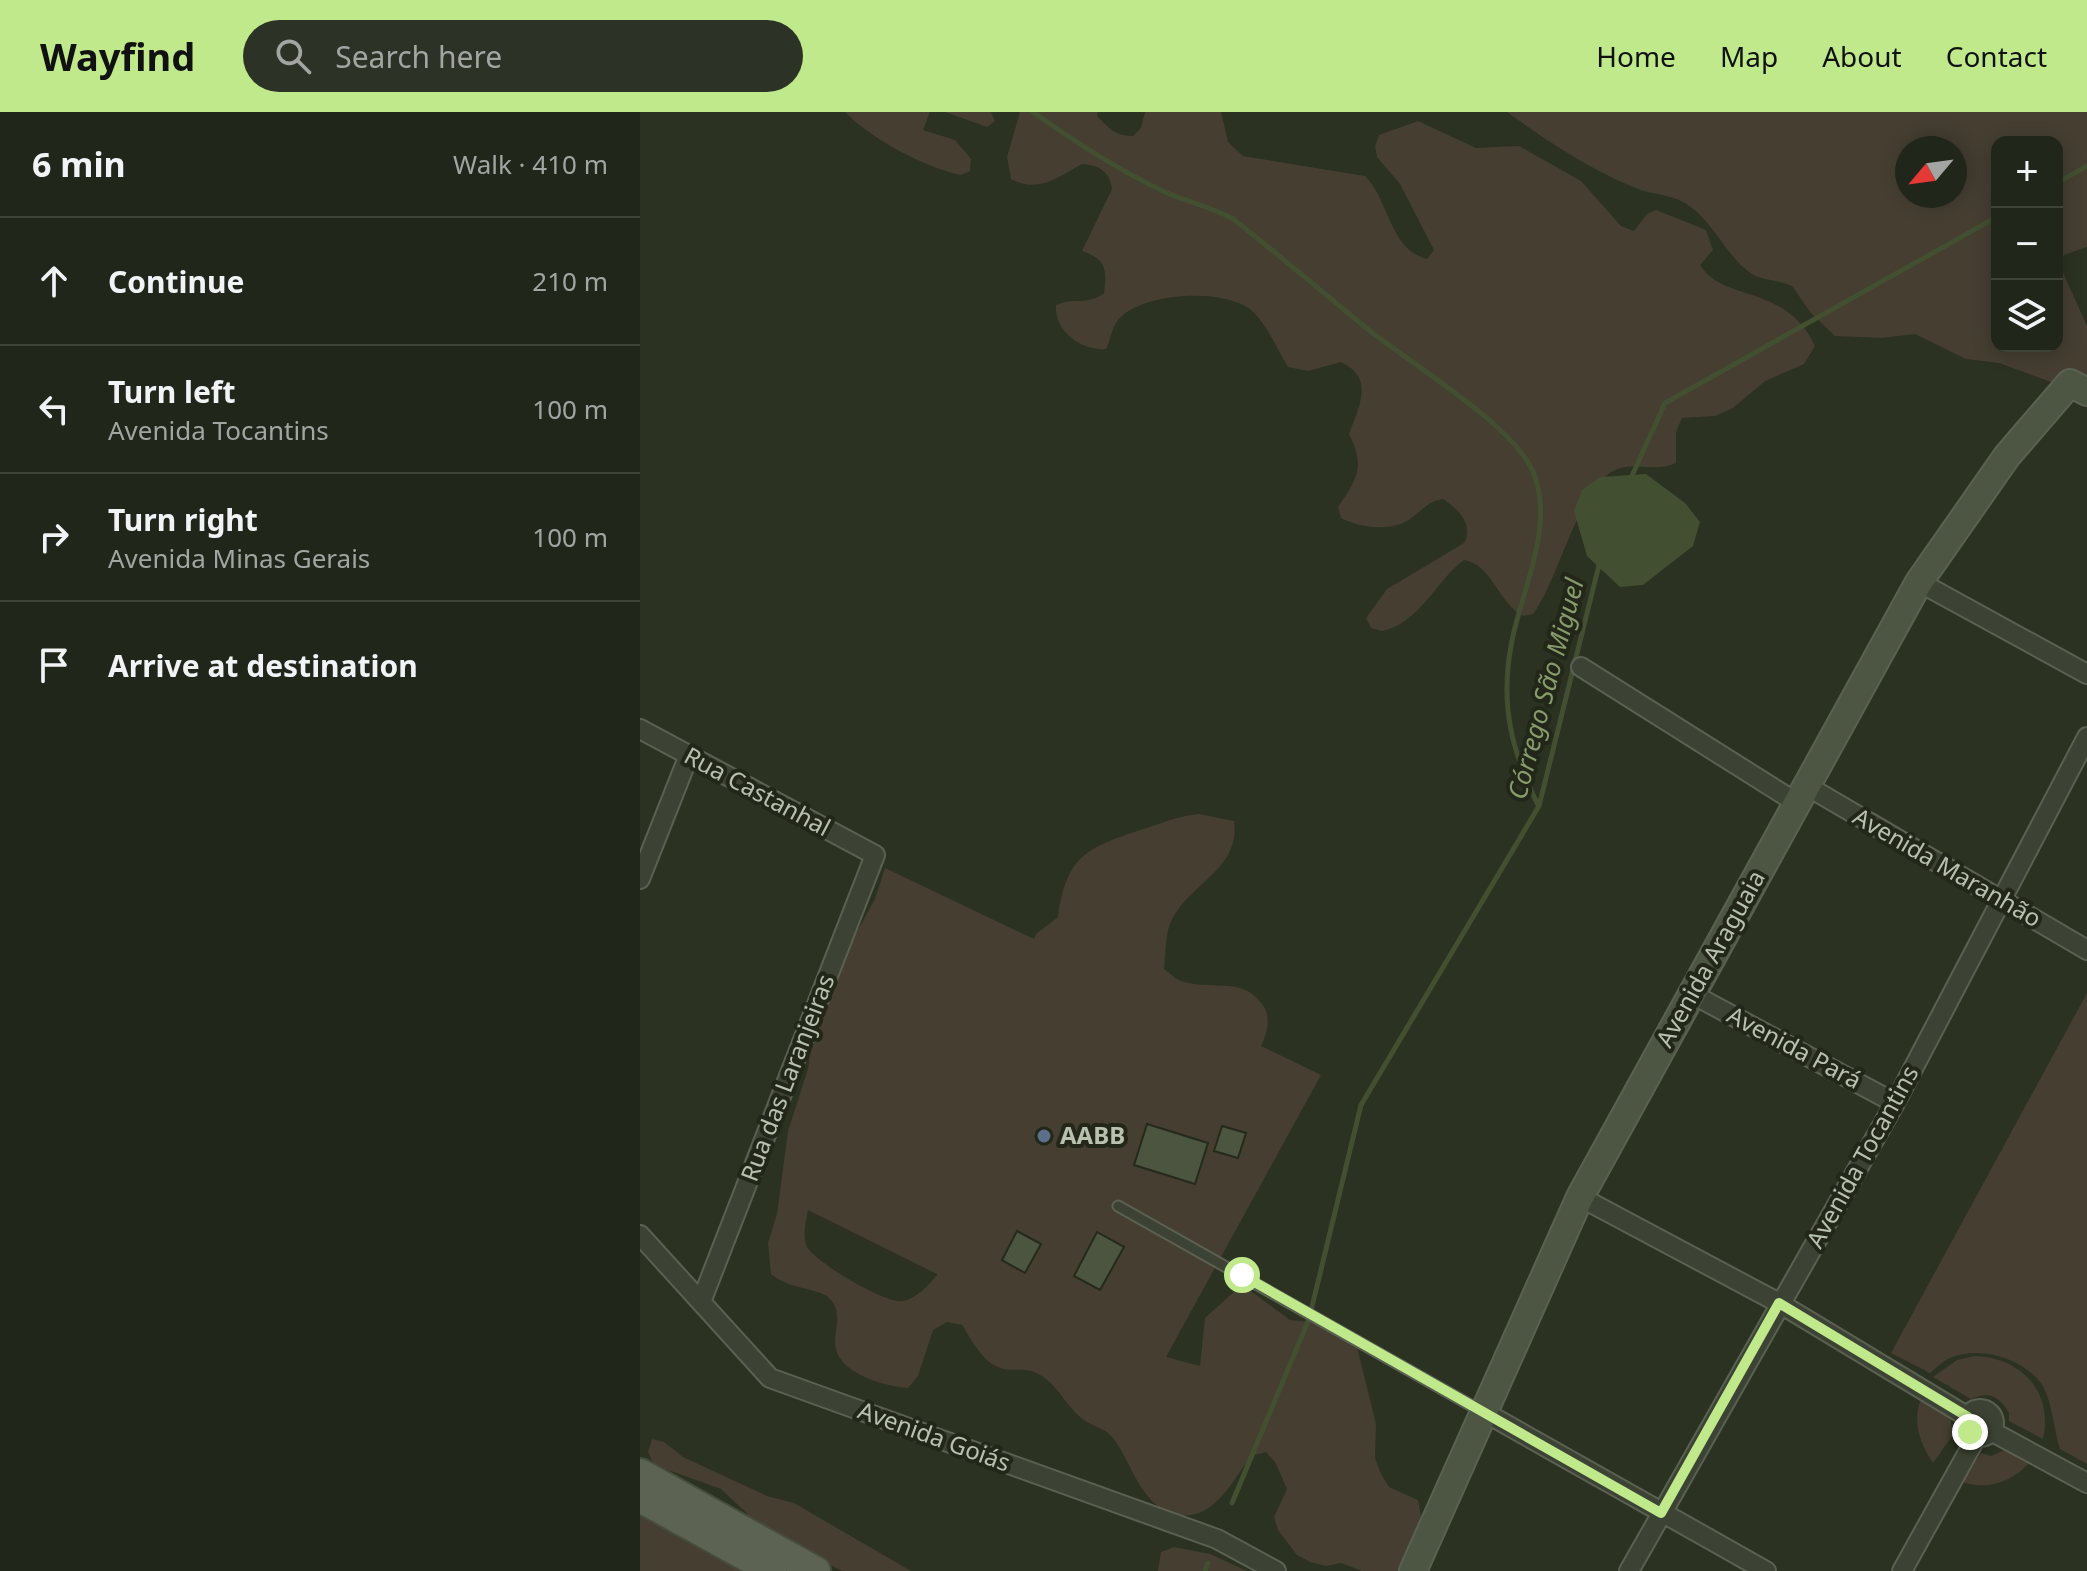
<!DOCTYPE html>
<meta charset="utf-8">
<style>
:root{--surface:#202619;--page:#2d3226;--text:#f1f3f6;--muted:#a2a5a2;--line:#3d4338;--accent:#bfe98b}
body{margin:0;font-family:"Noto Sans",sans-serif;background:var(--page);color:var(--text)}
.controls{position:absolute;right:24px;top:24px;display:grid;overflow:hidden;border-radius:16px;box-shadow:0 4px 20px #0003}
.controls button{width:72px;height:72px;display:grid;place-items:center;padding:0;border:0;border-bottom:2px solid var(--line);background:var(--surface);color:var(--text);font:40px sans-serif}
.compass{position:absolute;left:1255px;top:24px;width:72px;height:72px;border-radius:50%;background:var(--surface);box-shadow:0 4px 20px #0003;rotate:241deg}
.stop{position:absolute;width:24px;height:24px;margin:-18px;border:6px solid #bfe98b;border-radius:50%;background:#fff}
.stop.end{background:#bfe98b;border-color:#fff;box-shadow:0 2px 8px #0008}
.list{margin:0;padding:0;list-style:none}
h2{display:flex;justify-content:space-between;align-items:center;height:104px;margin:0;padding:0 32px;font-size:34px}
h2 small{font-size:26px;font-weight:400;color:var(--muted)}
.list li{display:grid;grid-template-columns:52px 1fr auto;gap:24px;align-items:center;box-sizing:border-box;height:128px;padding:0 32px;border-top:2px solid var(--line)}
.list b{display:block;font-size:30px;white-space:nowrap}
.list p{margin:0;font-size:26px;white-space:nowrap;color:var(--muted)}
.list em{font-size:26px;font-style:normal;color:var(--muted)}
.icon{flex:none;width:44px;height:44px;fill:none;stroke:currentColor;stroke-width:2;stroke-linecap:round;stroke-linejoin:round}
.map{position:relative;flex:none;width:1447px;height:1459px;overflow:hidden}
header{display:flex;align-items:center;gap:48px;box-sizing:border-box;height:112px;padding:0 40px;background:var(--accent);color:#111}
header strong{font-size:38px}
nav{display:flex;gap:44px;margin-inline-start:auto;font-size:28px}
.search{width:560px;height:72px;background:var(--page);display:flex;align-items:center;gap:20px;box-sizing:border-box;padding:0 28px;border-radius:44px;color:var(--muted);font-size:30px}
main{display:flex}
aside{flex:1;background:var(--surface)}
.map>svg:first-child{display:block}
.green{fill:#453e31;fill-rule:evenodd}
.water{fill:#424f30}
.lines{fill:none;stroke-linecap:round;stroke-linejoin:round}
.stream{stroke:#424f30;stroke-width:5}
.building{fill:#4c5540;stroke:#242a1c;stroke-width:2}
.lane-casing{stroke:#5b6152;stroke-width:13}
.street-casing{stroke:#5b6152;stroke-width:22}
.secondary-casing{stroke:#5b6152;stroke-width:30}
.primary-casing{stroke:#464d3e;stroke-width:32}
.lane{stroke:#3d4334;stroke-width:9}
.street{stroke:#3d4334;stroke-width:18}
.secondary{stroke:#4d5643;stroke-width:26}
.primary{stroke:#5c6352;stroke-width:28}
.route{stroke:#bfe98b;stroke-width:10}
.service-dot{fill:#5c6f8a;stroke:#22271a;stroke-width:3}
.labels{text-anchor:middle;stroke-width:8;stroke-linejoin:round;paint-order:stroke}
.street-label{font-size:24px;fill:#b8c0ae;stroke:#22271a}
.poi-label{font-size:24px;font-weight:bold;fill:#b8c0ae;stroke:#22271a;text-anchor:start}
.water-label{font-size:26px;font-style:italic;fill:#889b6b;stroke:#22271a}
</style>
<header>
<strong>Wayfind</strong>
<div class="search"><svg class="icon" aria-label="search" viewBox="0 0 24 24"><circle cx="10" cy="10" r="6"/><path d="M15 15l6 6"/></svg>Search here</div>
<nav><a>Home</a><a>Map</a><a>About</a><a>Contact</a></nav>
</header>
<main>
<aside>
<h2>6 min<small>Walk · 410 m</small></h2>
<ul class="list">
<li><svg class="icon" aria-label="ahead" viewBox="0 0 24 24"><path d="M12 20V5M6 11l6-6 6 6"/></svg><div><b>Continue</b></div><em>210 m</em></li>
<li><svg class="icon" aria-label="left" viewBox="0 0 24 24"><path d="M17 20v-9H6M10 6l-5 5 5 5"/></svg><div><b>Turn left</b><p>Avenida Tocantins</p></div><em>100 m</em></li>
<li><svg class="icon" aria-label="right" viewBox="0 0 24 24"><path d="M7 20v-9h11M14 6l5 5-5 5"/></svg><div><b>Turn right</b><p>Avenida Minas Gerais</p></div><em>100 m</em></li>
<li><svg class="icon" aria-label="arrive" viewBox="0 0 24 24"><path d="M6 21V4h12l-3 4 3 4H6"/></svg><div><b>Arrive at destination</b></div></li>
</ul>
</aside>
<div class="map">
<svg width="1447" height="1459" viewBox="0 0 1447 1459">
<rect width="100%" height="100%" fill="#2b3221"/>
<path class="green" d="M205,0h85l-7,18 32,10 16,19 -1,12 -9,4c-36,-7 -91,-37 -116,-63z
M305,0h46l4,9 -8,6z
M380,0h78l-1,4c12,13 19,20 36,20l8,-8 4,-16h76l7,30 15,14 122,20c25,25 24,73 62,83l7,-9 -34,-66 -23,-27 -2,-11 4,-11 39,-14 58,27 43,-2 62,35 40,45 13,5 13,-17 9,-4 50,20 7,20 -13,15c23,38 86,18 115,81l-11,18 -39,17 -32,27 -18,8 -33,2 -6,14v31c-18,9 -37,0 -55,5 -40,8 -63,115 -88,146l-10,2c-26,-14 -30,-51 -59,-56 -29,22 -45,64 -82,71l-11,-3 -5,-10 21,-29 77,-46c10,-19 -6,-34 -21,-44 -15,2 -21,12 -33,20 -18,13 -51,9 -69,-1l-3,-11c20,-29 27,-41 11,-73 10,-28 26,-56 -8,-72l-33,9 -20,-4c-11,-18 -21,-43 -37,-57 -28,-22 -103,-17 -129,6 -11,9 -10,22 -16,33 -25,2 -52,-18 -50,-44 17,-8 32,1 48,-12 3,-24 2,-34 -22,-42l30,-62c-2,-17 -13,-24 -30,-25 -24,13 -44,30 -71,15l-4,-22z
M867,0h580v135l-23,8 -4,11 27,60v60l-33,-3 -55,-20 -33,-4 -51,-25 -33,4 -47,-2 -24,-23 -19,-27c-13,-6 -28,-5 -40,-12 -26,-17 -38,-53 -67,-71 -17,-10 -35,-8 -52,-16 -45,-19 -86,-46 -126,-75zM1357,30h60v204h-60zM1267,36h48v48h-48z
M559,702l35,7c7,47 -43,62 -62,98 -7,13 -6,35 -8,50 5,3 10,9 15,11 29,12 63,-5 83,24 10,13 5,29 -1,42l60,29 -155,282 34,9 5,-48 32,-29 15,3 38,28 39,4 27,19 20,81 -1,34 6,16 8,13 29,13 3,16 -14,55h-45l-21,-8 -15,3 -16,-4 -13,-7 -19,-25 -4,-13 13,-28 -12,-27 -9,-10 -15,4c-18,24 -36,64 -72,59 -38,-6 -46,-51 -66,-77 -7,-9 -16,-10 -26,-16 -21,-12 -28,-40 -53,-50 -9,-4 -21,-1 -30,-3 -21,-5 -31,-27 -42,-44l-15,-3 -14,8 -15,46 -10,12c-24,-2 -73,-15 -73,-46 0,-15 7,-28 -4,-42 -10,-13 -40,-9 -60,-26l-3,-31 9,-29 11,-83 20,-62 4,-29 33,-87 30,-54 10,-31 149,71 2,-5 22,-17c8,-60 28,-69 82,-87 24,-7 33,-13 59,-16zM168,1098l129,64v1c-8,10 -20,23 -34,26 -16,4 -88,-39 -96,-54 -5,-12 -1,-25 1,-37z
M1447,881v471l-27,-15c-6,-18 -8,-50 -19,-66 -19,-25 -62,-38 -91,-25 -7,3 -14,10 -20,15l-39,-20z
M1334,1244c46,1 80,35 69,83l-34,-18v-8c-10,-17 -20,-22 -38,-14l-38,-22 24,-17z
M1281,1287l29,18 3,18 -20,28c-13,-19 -21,-41 -12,-64z
M12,1327l12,3 19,15 84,39 27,7 117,68h-69l-75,-39 -46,-43 -67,-24 -6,-13z
M1367,1337l23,13c-16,19 -43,29 -67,20l18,-29 10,3z
M0,1386l143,73h-143z
M534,1435l36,7 37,17h-89l3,-19z"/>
<path class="water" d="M1006,362l39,29 15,19 -7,24 -50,39 -23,2 -33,-31 -13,-45 8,-21 18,-13z"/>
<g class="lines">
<path class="stream" d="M393,0c42,30 85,58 132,80 24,11 46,14 68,27 45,35 88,72 132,108 43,35 151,99 169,147 21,55 -14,119 -23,172 -11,60 1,106 27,159
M1417,71l30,-17
M991,366l34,-75 332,-186
M592,1391l77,-184 52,-214 178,-299 60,-241
M565,1459l3,-8"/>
</g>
<path class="building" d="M507,1012l61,19 -13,41 -61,-19z
M582,1014l24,7 -8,25 -24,-7z
M377,1119l24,13 -16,29 -23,-13z
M457,1120l27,15 -24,43 -26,-14z"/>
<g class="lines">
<g class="lane-casing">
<path id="lane" d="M478,1094l363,205"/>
</g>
<g class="street-casing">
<path id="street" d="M1279,470l168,92
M941,555l216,136
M0,617l235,126 -174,447
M1167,674l280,164
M0,767l49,-124
M1052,882l203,109
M940,1085l199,106 189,114
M0,1123l130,143 447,161 59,32
M1326 1311a14 14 0 1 1 28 0a14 14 0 1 1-28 0Z
M844,1300l282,159
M1351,1319l96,52
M989,1459l266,-468 192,-366
M1262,1459l75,-135"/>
</g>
<g class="secondary-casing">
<path id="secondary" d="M773,1459l167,-374 339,-615 88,-126 63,-73 17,9"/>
</g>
<g class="primary-casing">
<path id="primary" d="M0,1361l176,98
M0,1386l132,73"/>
</g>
<use href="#lane" class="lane"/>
<use href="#street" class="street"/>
<use href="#secondary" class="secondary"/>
<use href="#primary" class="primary"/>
</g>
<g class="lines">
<path class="route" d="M602,1163l419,238 118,-210 189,114 2,15"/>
</g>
<circle class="service-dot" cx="404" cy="1024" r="8"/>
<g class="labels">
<g class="street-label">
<text transform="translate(117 680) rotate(28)" y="8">Rua Castanhal</text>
<text transform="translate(1307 756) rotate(30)" y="8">Avenida Maranhão</text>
<text transform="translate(1071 847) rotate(-61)" y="8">Avenida Araguaia</text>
<text transform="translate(1154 936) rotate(28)" y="8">Avenida Pará</text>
<text transform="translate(148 966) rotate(-69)" y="8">Rua das Laranjeiras</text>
<text transform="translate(1223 1045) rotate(-61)" y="8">Avenida Tocantins</text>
<text transform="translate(294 1325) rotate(20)" y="8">Avenida Goiás</text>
</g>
<g class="poi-label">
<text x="420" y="1032">AABB</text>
</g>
<g class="water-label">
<text transform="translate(906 577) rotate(-75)" y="9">Córrego São Miguel</text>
</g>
</g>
</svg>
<div class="controls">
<button>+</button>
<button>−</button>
<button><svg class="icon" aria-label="layers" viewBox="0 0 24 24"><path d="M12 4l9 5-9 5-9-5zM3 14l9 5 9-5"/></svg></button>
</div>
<svg class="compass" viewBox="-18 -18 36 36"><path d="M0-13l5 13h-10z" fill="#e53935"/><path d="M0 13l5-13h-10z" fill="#a2a5a2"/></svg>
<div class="stop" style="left:602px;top:1163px"></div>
<div class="stop end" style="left:1330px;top:1320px"></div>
</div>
</main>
